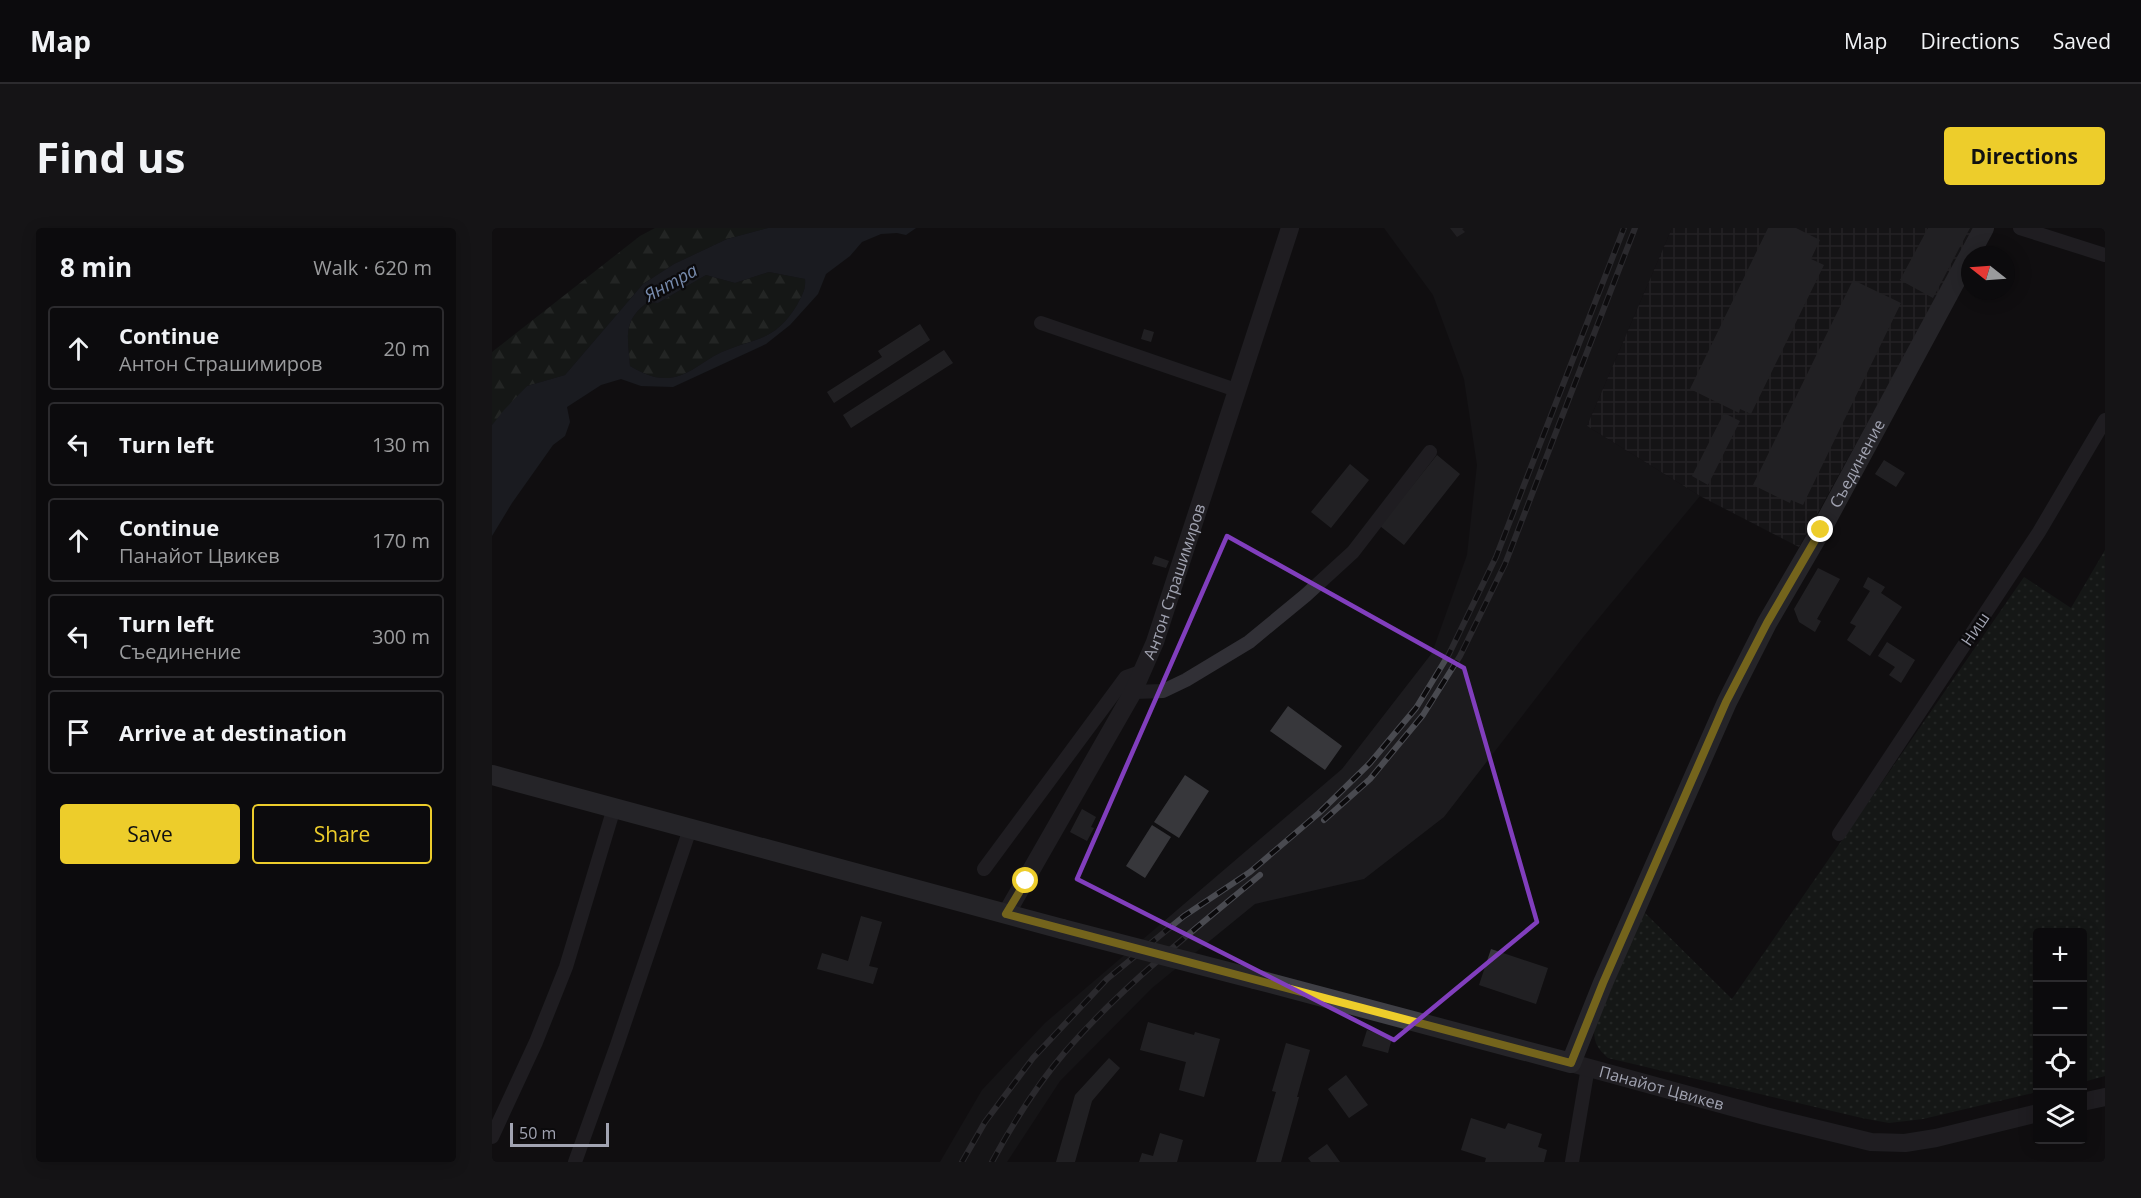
<!DOCTYPE html>
<meta charset="utf-8">
<style>
:root{--surface:#0c0b0d;--page:#151416;--text:#f1f3f6;--muted:#9a9b9d;--line:#2c2b2e;--accent:#edcd2b}
body{margin:0;font-family:"Open Sans",sans-serif;background:var(--page);color:var(--text)}
.controls{position:absolute;right:18px;bottom:18px;display:grid;overflow:hidden;border-radius:6px;box-shadow:0 3px 15px #0003}
.controls button{width:54px;height:54px;display:grid;place-items:center;padding:0;border:0;border-bottom:2px solid var(--line);background:var(--surface);color:var(--text);font:30px sans-serif}
.compass{position:absolute;left:1469px;top:18px;width:54px;height:54px;border-radius:50%;background:var(--surface);box-shadow:0 3px 15px #0003;rotate:287deg}
.scale{position:absolute;left:18px;bottom:15px;width:99px;box-sizing:border-box;padding-left:6px;border:3px solid #a1a3b1;border-top:0;font-size:16px;line-height:21px;white-space:nowrap;color:#a1a3b1;-webkit-text-stroke:4px #0b0a0c;paint-order:stroke}
.stop{position:absolute;width:18px;height:18px;margin:-14px;border:4px solid #edcd2b;border-radius:50%;background:#fff}
.stop.end{background:#edcd2b;border-color:#fff;box-shadow:0 2px 6px #0008}
.list{margin:0;padding:0;list-style:none}
h2{display:flex;justify-content:space-between;align-items:center;height:78px;margin:0;padding:0 24px;font-size:26px}
h2 small{font-size:20px;font-weight:400;color:var(--muted)}
.list li{display:grid;grid-template-columns:39px 1fr auto;gap:18px;align-items:center;box-sizing:border-box;height:84px;margin:0 12px 12px;padding:0 12px;border:2px solid var(--line);border-radius:6px}
.list b{display:block;font-size:22px;white-space:nowrap}
.list p{margin:0;font-size:20px;white-space:nowrap;color:var(--muted)}
.list em{font-size:20px;font-style:normal;color:var(--muted)}
.actions{display:flex;gap:12px;padding:18px 24px}
.actions a{flex:1;padding:14px 0;border:2px solid var(--accent);border-radius:6px;text-align:center;font-size:21px;color:var(--accent)}
.actions .main{background:var(--accent);color:#111}
.icon{flex:none;width:33px;height:33px;fill:none;stroke:currentColor;stroke-width:2;stroke-linecap:round;stroke-linejoin:round}
.map{position:relative;flex:none;width:1613px;height:934px;overflow:hidden;border-radius:6px}
header{display:flex;align-items:center;gap:36px;box-sizing:border-box;height:84px;padding:0 30px;background:var(--surface);border-bottom:2px solid var(--line)}
header strong{font-size:28px}
nav{display:flex;gap:33px;margin-inline-start:auto;font-size:21px}
.intro{display:flex;align-items:center;justify-content:space-between;box-sizing:border-box;height:144px;padding:0 36px}
h1{margin:0;font-size:42px}
.button{padding:15px 27px;border-radius:6px;background:var(--accent);color:#111;font-size:21px;font-weight:700}
main{display:flex;gap:36px;padding:0 36px}
aside{flex:1;background:var(--surface);border-radius:6px;box-shadow:0 3px 15px #0003}
.map>svg:first-child{display:block}
.built{fill:#1c1b1e}
.industrial{fill:url(#industrial-grid)}
.grass{fill:url(#grass-dots)}
.forest{fill:url(#forest-firs)}
.water{fill:#262b34;fill-rule:evenodd}
.building{fill:#37373b}
.lines{fill:none;stroke-linecap:round;stroke-linejoin:round}
.minor{stroke:#313036;stroke-width:14}
.tertiary{stroke:#313036;stroke-width:18}
.secondary{stroke:#3f3f45;stroke-width:20}
.rail-casing{stroke:#494a50;stroke-width:6}
.rail{stroke:#0b0a0c;stroke-width:4;stroke-dasharray:11;stroke-linecap:butt}
.secondary-bridge{stroke:#3f3f45;stroke-width:20}
.route{stroke:#edcd2b;stroke-width:8}
.marked{fill:none;stroke:#813ebd;stroke-width:4.5;stroke-linejoin:round}
.labels{text-anchor:middle;stroke-width:4.5;stroke-linejoin:round;paint-order:stroke}
.street-label{font-size:16px;fill:#a1a3b1;stroke:#0b0a0c}
.water-label{font-size:18px;font-style:italic;fill:#778bad;stroke:#0b0a0c}
</style>
<header>
<strong>Map</strong>
<nav><a>Map</a><a>Directions</a><a>Saved</a></nav>
</header>
<div class="intro"><h1>Find us</h1><a class="button">Directions</a></div>
<main>
<aside>
<h2>8 min<small>Walk · 620 m</small></h2>
<ul class="list">
<li><svg class="icon" aria-label="ahead" viewBox="0 0 24 24"><path d="M12 20V5M6 11l6-6 6 6"/></svg><div><b>Continue</b><p>Антон Страшимиров</p></div><em>20 m</em></li>
<li><svg class="icon" aria-label="left" viewBox="0 0 24 24"><path d="M17 20v-9H6M10 6l-5 5 5 5"/></svg><div><b>Turn left</b></div><em>130 m</em></li>
<li><svg class="icon" aria-label="ahead" viewBox="0 0 24 24"><path d="M12 20V5M6 11l6-6 6 6"/></svg><div><b>Continue</b><p>Панайот Цвикев</p></div><em>170 m</em></li>
<li><svg class="icon" aria-label="left" viewBox="0 0 24 24"><path d="M17 20v-9H6M10 6l-5 5 5 5"/></svg><div><b>Turn left</b><p>Съединение</p></div><em>300 m</em></li>
<li><svg class="icon" aria-label="arrive" viewBox="0 0 24 24"><path d="M6 21V4h12l-3 4 3 4H6"/></svg><div><b>Arrive at destination</b></div></li>
</ul>
<div class="actions"><a class="main">Save</a><a>Share</a></div>
</aside>
<div class="map">
<svg width="1613" height="934" viewBox="0 0 1613 934">
<defs>
<pattern id="industrial-grid" width="8" height="8" patternUnits="userSpaceOnUse" patternTransform="scale(1.5)"><rect width="8" height="8" fill="#1c1b1e"/><path d="M0 4h8M4 0v8" fill="none" stroke="#3a393c"/></pattern>
<pattern id="grass-dots" width="8" height="8" patternUnits="userSpaceOnUse" patternTransform="scale(1.5)"><rect width="8" height="8" fill="#1c231e"/><path d="M2 2h.1M6 6h.1" fill="none" stroke="#3a403c" stroke-width="1.8" stroke-linecap="round"/></pattern>
<pattern id="forest-firs" width="22" height="20" patternUnits="userSpaceOnUse" patternTransform="scale(1.5)"><rect width="22" height="20" fill="#1c231e"/><path d="M5 1l3.5 6h-7zM16 11l3.5 6h-7z" fill="#3a403c"/></pattern>
</defs>
<rect width="100%" height="100%" fill="#100f11"/>
<path class="built" d="M892,0h288l-85,198 113,70 -116,140 -140,181 -80,62 -109,25 -103,84 -92,93 -53,81h-67l42,-72 63,-67 297,-254 90,-116 35,-98 10,-90 -13,-86 -31,-84z"/>
<path class="industrial" d="M1180,0h303l-176,319 -99,-51 -113,-70z"/>
<path class="grass" d="M1613,322v526l-22,6 -1,-150h-44l-1,160 -114,27 -34,4 -27,-5 -254,-60c-14,-12 -15,-20 -13,-37l48,-110 89,88 292,-422 47,31z"/>
<path class="forest" d="M163,0h113l-41,11 -53,25 -31,20 -78,91 -38,11 -35,39v-73l148,-116z
M277,44l36,7c1,11 -3,16 -8,26 -25,41 -47,32 -83,51 -14,8 -29,21 -45,22 -16,1 -26,-5 -39,-12 -2,-29 -8,-45 18,-64l10,1 48,-28 29,8z"/>
<path class="water" d="M276,0h148l-10,7 -9,-2 -16,1 -19,8 -12,14 -24,18 -8,20 -28,31 -24,19 -93,43 -32,-1 -20,-7 -20,6 -34,22 3,15 -5,14 -12,9 -41,58 -20,33v-111l12,-15 23,-24 38,-11 78,-91 31,-20 53,-25zM277,44l36,7c1,11 -3,16 -8,26 -25,41 -47,32 -83,51 -14,8 -29,21 -45,22 -16,1 -26,-5 -39,-12 -2,-29 -8,-45 18,-64l10,1 48,-28 29,8z"/>
<path class="building" d="M958,0h14l-2,1 3,3 -8,5z
M1276,0h28l24,12 -9,19 13,6 -73,149 -11,-5 -1,4 -49,-24z
M1436,0h42l-37,70 -33,-18z
M1361,52l48,23 -98,202 -12,-5 -1,3 -37,-18z
M428,96l10,16 -96,63 -7,-11 55,-35 -4,-6z
M652,101l10,3 -3,10 -10,-3z
M452,122l9,13 -102,65 -8,-13z
M1232,185l16,8 -32,64 -16,-9z
M945,227l23,19 -56,71 -24,-19z
M1392,232l21,13 -9,14 -21,-13z
M858,236l19,16 -38,48 -20,-16z
M663,328l14,5 -3,7 -14,-4z
M1326,340l22,11 -23,40 4,2 -6,11 -16,-10 -5,-13z
M1376,349l17,10 -4,6 21,14 -32,49 -23,-16 9,-14 -6,-3 20,-32 -7,-4z
M1395,414l28,18 -14,23 -12,-8 6,-8 -17,-11z
M796,478l54,40 -17,24 -55,-39z
M693,547l24,16 -30,47 -25,-16z
M590,581l14,8 -5,10 3,1 -7,13 -17,-9z
M660,597l19,12 -26,41 -19,-12z
M369,688l21,6 -13,44 9,2 -5,16 -56,-15 5,-16 26,8z
M999,721l57,19 -12,36 -57,-19z
M656,794l46,13 1,-3 25,7 -16,58 -25,-7 7,-28 -46,-12z
M875,802l25,8 -4,15 -26,-7z
M794,815l24,7 -13,47h2l-18,65h-25l20,-70 -4,-1z
M617,830l11,10 -28,33 -17,61h-19l19,-67z
M854,847l22,30 -19,13 -21,-29z
M979,890l34,11 3,-6 34,11 -4,13 9,3 -3,12h-59l1,-4 -25,-8z
M668,905l23,7 -6,22h-38l3,-9 11,3z
M835,916l13,18h-29l-3,-4z"/>
<g class="lines">
<path class="minor" d="M1528,0l85,27
M549,95l195,67
M641,464l30,-1 23,-11 63,-38 57,-47 47,-43 77,-100
M1347,606l200,-302 66,-112
M492,641l142,-192 17,-6
M0,909l44,-95 30,-75 48,-159
M83,934l42,-117 73,-216
M1080,934l16,-95"/>
<g class="tertiary">
<path id="s1" d="M514,686l127,-222 22,-50 135,-414"/>
<path id="s2" d="M1079,835l194,53 106,26 34,1 31,-5 102,-25"/>
<path d="M1590,874l23,-5"/>
</g>
<g class="secondary">
<path d="M0,547l570,154"/>
<path id="s3" d="M763,751l316,84 32,-80 124,-281 40,-79 54,-93 163,-302"/>
</g>
<g class="rail-casing">
<path id="rail" d="M832,592l46,-41 53,-64 37,-59 45,-92 130,-336
M470,934l23,-40 48,-64 74,-79 77,-63 66,-44 69,-59 51,-50 46,-55 33,-54 47,-97 128,-329
M500,934c21,-39 44,-76 73,-110 57,-66 128,-121 195,-177"/>
</g>
<use href="#rail" class="rail"/>
<path class="secondary-bridge" d="M570,701l193,50"/>
</g>
<g class="lines">
<path class="route" d="M534,653l-20,33 565,149 32,-80 123,-281 41,-79 54,-93"/>
</g>
<path d="M0 0H1613V934H0ZM735,308l237,132 73,254 -143,118 -317,-161z" fill="#100f11" fill-opacity=".55" fill-rule="evenodd"/>
<path class="marked" d="M735,308l237,132 73,254 -143,118 -317,-161z"/>
<g class="labels">
<g class="street-label">
<text dy="6" stroke="none"><textPath href="#s3" startOffset="992">Съединение</textPath></text>
<text dy="6" stroke="none"><textPath href="#s1" startOffset="374">Антон Страшимиров</textPath></text>
<text transform="translate(1483 401) rotate(-56)" y="6">Ниш</text>
<text dy="6" stroke="none"><textPath href="#s2" startOffset="94">Панайот Цвикев</textPath></text>
</g>
<g class="water-label">
<text transform="translate(179 55) rotate(-29)" y="6">Янтра</text>
</g>
</g>
</svg>
<div class="controls">
<button>+</button>
<button>−</button>
<button><svg class="icon" aria-label="locate" viewBox="0 0 24 24"><circle cx="12" cy="12" r="6"/><path d="M12 2v4M12 18v4M2 12h4M18 12h4"/></svg></button>
<button><svg class="icon" aria-label="layers" viewBox="0 0 24 24"><path d="M12 4l9 5-9 5-9-5zM3 14l9 5 9-5"/></svg></button>
</div>
<svg class="compass" viewBox="-18 -18 36 36"><path d="M0-13l5 13h-10z" fill="#e53935"/><path d="M0 13l5-13h-10z" fill="#9a9b9d"/></svg>
<div class="scale">50 m</div>
<div class="stop" style="left:534px;top:653px"></div>
<div class="stop end" style="left:1329px;top:302px"></div>
</div>
</main>
